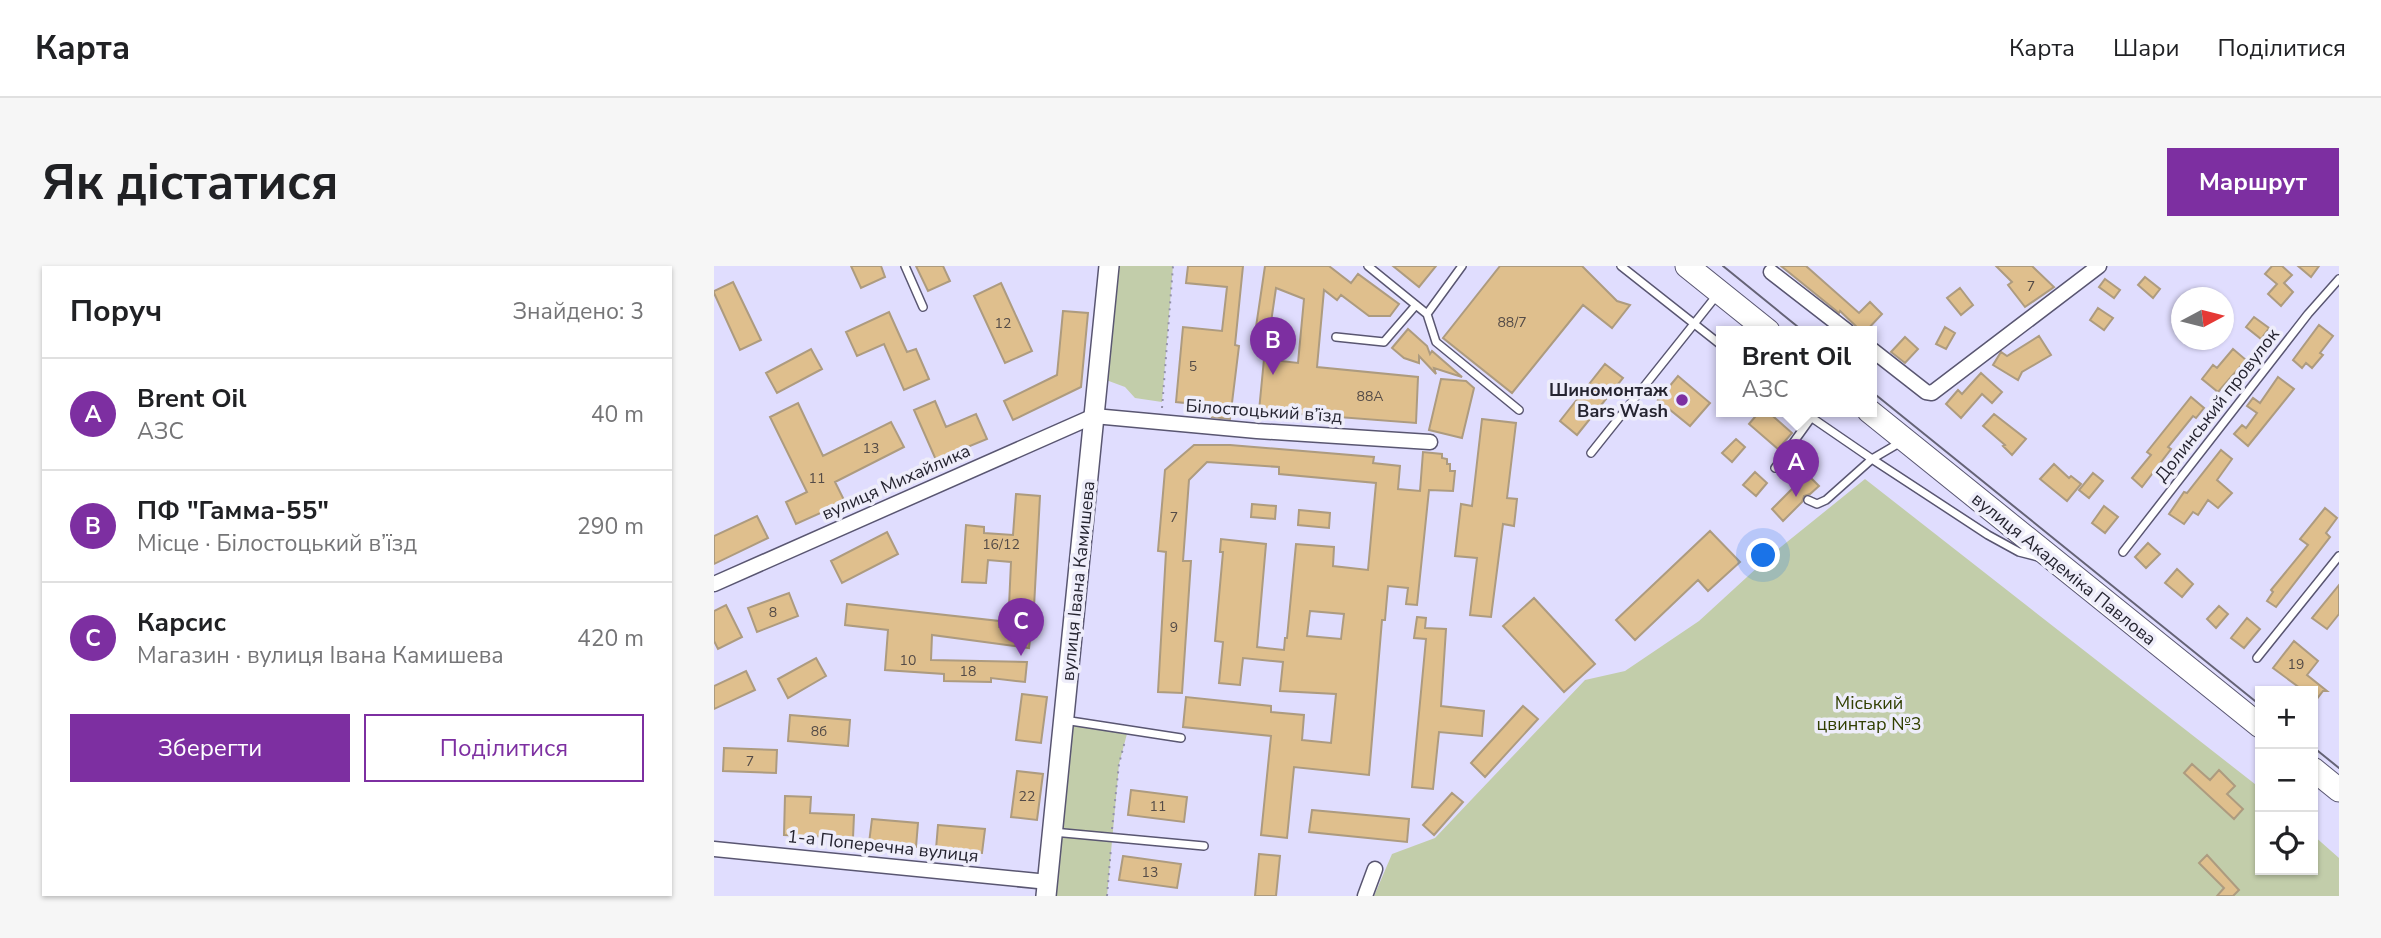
<!DOCTYPE html>
<html lang="uk">
<meta charset="utf-8">
<style>
:root{--surface:#fff;--page:#f6f6f6;--text:#202124;--muted:#757577;--line:#e0e0e0;--accent:#7d2fa1}
body{margin:0;font-family:"Nunito Sans",sans-serif;background:var(--page);color:var(--text)}
.controls{position:absolute;right:21px;bottom:21px;display:grid;overflow:hidden;border-radius:0px;box-shadow:0 2px 5px #0004}
.controls button{width:63px;height:63px;display:grid;place-items:center;padding:0;border:0;border-bottom:2px solid var(--line);background:var(--surface);color:var(--text);font:35px sans-serif}
.compass{position:absolute;left:1457px;top:21px;width:63px;height:63px;border-radius:50%;background:var(--surface);box-shadow:0 2px 5px #0004;rotate:83deg}
.you{position:absolute;left:1050px;top:290px;width:24px;height:24px;margin:-18px;border:5px solid #fff;border-radius:50%;background:#1a73e8;box-shadow:0 0 0 10px #1a73e833}
.badge{display:grid;place-items:center;width:46px;height:46px;border-radius:50%;background:var(--accent);color:#fff;font-size:23px;font-weight:700}
.pin{position:absolute;translate:-50% -58px;filter:drop-shadow(0 2px 4px #0008)}
.pin::after{content:'';position:absolute;top:37px;width:24px;height:21px;background:inherit;clip-path:polygon(0 0,100% 0,50% 100%)}
.popup{position:absolute;left:1002px;top:60px;width:161px;height:91px;box-sizing:border-box;display:grid;place-content:center;border-radius:0px;background:var(--surface);filter:drop-shadow(0 2px 5px #0005);font-size:23px;white-space:nowrap;color:var(--muted)}
.popup b{font-size:26px;color:var(--text)}
.popup::after{content:'';position:absolute;left:50%;top:100%;margin-left:-14px;border:14px solid transparent;border-top-color:var(--surface)}
.list{margin:0;padding:0;list-style:none}
h2{display:flex;justify-content:space-between;align-items:center;height:91px;margin:0;padding:0 28px;font-size:30px}
h2 small{font-size:23px;font-weight:400;color:var(--muted)}
.list li{display:grid;grid-template-columns:46px 1fr auto;gap:21px;align-items:center;box-sizing:border-box;height:112px;padding:0 28px;border-top:2px solid var(--line)}
.list b{display:block;font-size:26px;white-space:nowrap}
.list p{margin:0;font-size:23px;white-space:nowrap;color:var(--muted)}
.list em{font-size:23px;font-style:normal;color:var(--muted)}
.actions{display:flex;gap:14px;padding:21px 28px}
.actions a{flex:1;padding:16px 0;border:2px solid var(--accent);border-radius:0px;text-align:center;font-size:24px;color:var(--accent)}
.actions .main{background:var(--accent);color:#fff}
.icon{flex:none;width:38px;height:38px;fill:none;stroke:currentColor;stroke-width:2;stroke-linecap:round;stroke-linejoin:round}
.map{position:relative;flex:none;width:1625px;height:630px;overflow:hidden;border-radius:0px}
header{display:flex;align-items:center;gap:42px;box-sizing:border-box;height:98px;padding:0 35px;background:var(--surface);border-bottom:2px solid var(--line)}
header strong{font-size:33px}
nav{display:flex;gap:38px;margin-inline-start:auto;font-size:24px}
.intro{display:flex;align-items:center;justify-content:space-between;box-sizing:border-box;height:168px;padding:0 42px}
h1{margin:0;font-size:49px}
.button{padding:18px 32px;border-radius:0px;background:var(--accent);color:#fff;font-size:24px;font-weight:700}
main{display:flex;gap:42px;padding:0 42px}
aside{flex:1;background:var(--surface);border-radius:0px;box-shadow:0 2px 5px #0004}
.map>svg:first-child{display:block}
.green{fill:#c2cdaa}
.building{fill:#dfbf8d;stroke:#ad9b7f;stroke-width:2;fill-rule:evenodd}
.lines{fill:none;stroke-linecap:round;stroke-linejoin:round}
.lane-casing{stroke:#595671;stroke-width:10}
.street-casing{stroke:#595671;stroke-width:17}
.secondary-casing{stroke:#595671;stroke-width:22}
.primary-casing{stroke:#595671;stroke-width:25}
.path{stroke:#9290a8;stroke-width:2;stroke-dasharray:2 5;stroke-linecap:butt}
.lane{stroke:#fff;stroke-width:7}
.street{stroke:#fff;stroke-width:14}
.secondary{stroke:#fff;stroke-width:19}
.primary{stroke:#fff;stroke-width:23}
.tram{stroke:#656376;stroke-width:2}
.poi-dot{fill:#7d2fa1;stroke:#eeedfa;stroke-width:2.5}
.labels{text-anchor:middle;stroke-width:7;stroke-linejoin:round;paint-order:stroke}
.number-label{font-size:14px;fill:#544b47}
.poi-label{font-size:18px;font-weight:bold;fill:#252430;stroke:#eeedfa;text-anchor:end}
.street-label{font-size:18px;fill:#252430;stroke:#eeedfa}
.park-label{font-size:18px;fill:#313f00;stroke:#eeedfa}
</style>
<header>
<strong>Карта</strong>
<nav><a>Карта</a><a>Шари</a><a>Поділитися</a></nav>
</header>
<div class="intro"><h1>Як дістатися</h1><a class="button">Маршрут</a></div>
<main>
<aside>
<h2>Поруч<small>Знайдено: 3</small></h2>
<ul class="list">
<li><span class="badge">A</span><div><b>Brent Oil</b><p>АЗС</p></div><em>40 m</em></li>
<li><span class="badge">B</span><div><b>ПФ &quot;Гамма-55&quot;</b><p>Місце · Білостоцький в’їзд</p></div><em>290 m</em></li>
<li><span class="badge">C</span><div><b>Карсис</b><p>Магазин · вулиця Івана Камишева</p></div><em>420 m</em></li>
</ul>
<div class="actions"><a class="main">Зберегти</a><a>Поділитися</a></div>
</aside>
<div class="map">
<svg width="1625" height="630" viewBox="0 0 1625 630">
<rect width="100%" height="100%" fill="#e0ddfe"/>
<path class="green" d="M395,0h64l-11,136 -27,-4 -10,-11 -27,-10z
M1151,213l395,309v82h53v-35l26,23v38h-965l18,-42 43,-16 150,-158 40,-9 74,-50 72,-66z
M350,454l64,10 -9,34 -12,132h-61z"/>
<path class="building" d="M137,0h30l4,11 -24,11z
M202,0h27l7,15 -22,10z
M474,0h55l-8,79 4,1 -9,73 -18,-2 2,-11 -38,-4 7,-75 39,4 5,-44 -41,-4z
M551,0h64l22,17 7,-9 41,30 -9,12h-21l-28,-21 -4,5 -13,-10 -7,77 101,10 -2,46 -157,-12 5,-52 34,4 6,-64 -28,-11 -6,41 -14,-2z
M679,0h43l-17,21z
M786,0h82l35,35 13,4 -18,23 -29,-23 -71,88 -69,-55z
M1067,0h25l53,47 11,-11 12,12 -16,17h-5l-21,-20 -1,2z
M1282,0h36l22,21 -29,20 -17,-22 4,-3z
M1558,0h10l10,9 -8,8 9,9 -12,14 -13,-12 9,-10 -12,-10z
M1584,0h21l-8,11z
M1431,11l15,12 -7,9 -15,-13z
M1391,13l15,11 -6,8 -15,-11z
M19,16l28,58 -21,10 -26,-57v-2z
M287,17l31,68 -27,12 -31,-67z
M1246,22l13,17 -12,10 -14,-17z
M1384,42l15,10 -9,12 -14,-10z
M349,45l25,2 -7,74 -68,33 -9,-19 53,-26z
M175,46l18,40 9,-3 13,30 -25,11 -20,-46 -27,12 -11,-24z
M1540,51l15,11 -8,11 -15,-12z
M1605,59l14,11 -13,17 3,2 -11,13 -6,-5 -4,5 -9,-8z
M1231,61l10,6 -9,16 -10,-5z
M694,63l19,17 3,8 2,-3 30,26 -28,-9 2,6 -17,-18v7l-15,-5 -12,-10z
M1325,70l12,19 -29,17 -4,8 -25,-15 8,-13 6,4z
M1191,71l13,12 -13,14 -14,-11z
M97,83l11,20 -45,24 -11,-20z
M1519,83l13,11 -28,32 -16,-13 11,-14 4,3z
M891,98l18,14 -46,57 -17,-14z
M1267,107l21,19 -10,11 -10,-9 -21,24 -15,-14 12,-14 4,4z
M964,110l32,27 -20,23 -32,-26z
M1564,111l16,12 -46,57 -14,-12 8,-9 4,3 11,-15 -10,-7 6,-8 7,5z
M727,113l25,2 8,7 -12,50 -33,-8z
M1477,131l13,11 -8,10 -3,-2 -25,31 3,2 -29,38 -10,-9 19,-23 -4,-3z
M221,135l11,26 30,-13 11,25 -51,21 -22,-50z
M84,137l25,53 68,-34 13,25 -69,35 10,20 -49,22 -10,-22 21,-10 -37,-75z
M1046,145h7l25,22 -14,16 -29,-25z
M1280,148l32,25 -14,16 -9,-9 2,-1 -22,-19z
M768,153l34,4 -9,75 10,1 -3,27 -11,-2 -12,93 -21,-2 7,-57 -22,-2 6,-52 11,2z
M1022,173l9,8 -13,15 -10,-9z
M480,179h36l144,12 -1,6 27,3 -2,23 22,2 3,-39 19,2v4l5,1v5h3v7h5l-2,20 -24,-1 -12,115 -11,-1 2,-16 -20,-2 -3,34h-3l-13,155 -75,-8 -7,71 -26,-3 10,-99 -88,-9 3,-30 85,9v6l33,3 -2,25 29,3 5,-49 -56,-3 3,-29 -40,-4 -3,27 -21,-2 4,-41 -8,-1 8,-89h-3l1,-13 45,5 -9,103 27,3 1,-12h2l9,-94 38,3 -1,19 35,4 8,-87 -97,-9v-7l-72,-5 -18,18 -6,81h8l-9,132 -24,-1 8,-140 -8,-1 7,-81zM596,345l34,3 -3,25 -34,-3z
M1507,184l11,9 -15,21 15,13 -14,15 -10,-8 -10,15 -5,-3 -9,12 -15,-10 15,-22 3,1z
M1340,198l15,14 2,-2 10,8 -14,17 -27,-22z
M1041,206l12,11 -11,13 -13,-11z
M1379,207l10,8 -14,17 -10,-8z
M1093,208l12,12 -9,8 -6,2 -2,6 -19,19 -11,-12z
M302,228l24,2 -6,111 -25,-1 2,-44 -23,-2 -2,23 -24,-1 4,-57 18,2v6l29,2z
M538,238l24,2 -1,13 -24,-2z
M1390,240l14,11 -13,16 -13,-10z
M1611,242l12,10 -11,15 4,4 -54,70 -9,-6 6,-9 -2,-2 37,-45 -8,-6z
M585,244l31,3 -1,15 -31,-3z
M43,250l11,22 -54,26v-28z
M996,265l30,31 -32,29 -10,-11 -63,60 -19,-20z
M173,266l11,22 -56,29 -11,-22z
M1434,277l12,11 -14,14 -11,-11z
M1463,303l16,15 -11,13 -17,-14z
M1625,319v29l-12,15 -15,-11z
M75,327l9,23 -41,16 -9,-24z
M820,332l61,66 -31,28 -61,-66z
M133,338l152,17v6l32,4 -2,17 -97,-13 -1,25 96,2 -2,20 -34,-4v4l-47,-1v-7l-59,-4 3,-40 -43,-5z
M12,339l16,32 -24,12 -4,-8v-30z
M1505,340l9,8 -12,14 -9,-9z
M703,351l9,1 -1,10 21,1 -5,77 43,5 -2,25 -43,-4 -6,57 -21,-2 14,-148 -12,-1z
M1533,352l13,11 -16,19 -13,-10z
M1580,375l24,20 -11,14 20,16h-4l-10,13v-13h-9l-31,-23z
M102,392l10,18 -38,22 -10,-19z
M32,405l9,19 -41,19v-23z
M308,428l25,3 -6,46 -25,-3z
M809,440l15,13 -53,58 -14,-14z
M76,449l60,5 -2,26 -60,-5z
M10,482l53,2 -1,23 -53,-2z
M1478,498l18,16 9,-10 16,16 -8,8 16,15 -9,10 -50,-46z
M303,505l26,3 -6,46 -26,-3z
M417,524l56,7 -3,25 -56,-7z
M738,527l11,9 -29,33 -11,-10z
M71,530l26,1 -1,16 44,2 -1,23 -69,-3z
M598,544l97,9 -2,23 -98,-10z
M158,553l46,4 -2,24 -47,-4z
M224,559l47,4 -3,24 -46,-4z
M545,588l21,2 -4,40h-21z
M1493,589l32,35 -6,6h-16l7,-8 -25,-25z
M409,590l58,8 -4,24 -58,-8z"/>
<g class="lines">
<g class="lane-casing">
<path id="lane" d="M191,0l18,41
M654,0l59,48 9,28 83,68
M907,0l100,79
M713,48l35,-48
M622,71l48,5 32,-37
M1088,145l70,48 29,-17
M877,187l126,-158
M1061,202l41,-57
M1094,234l9,4 9,-4 46,-41 116,76 31,17 19,5
M1409,286l185,-238 31,-35
M1543,392l82,-102
M350,454l117,18
M339,566l151,14"/>
</g>
<g class="street-casing">
<path id="street" d="M1057,6l76,59
M1157,83l55,43 6,1 167,-127
M0,318l380,-168 163,15 173,11
M0,583l334,33
M651,630l10,-27"/>
</g>
<g class="secondary-casing">
<path id="secondary" d="M332,630l63,-630"/>
</g>
<g class="primary-casing">
<path id="primary" d="M973,0l81,65
M1155,145l391,315
M1599,503l26,21"/>
</g>
<path class="path" d="M1157,103l1,23
M448,142l11,-142
M398,563l7,-65 6,-23
M393,630l4,-48"/>
<use href="#lane" class="lane"/>
<use href="#street" class="street"/>
<use href="#secondary" class="secondary"/>
<use href="#primary" class="primary"/>
<path class="tram" d="M1009,0l80,65
M1157,125l389,314
M1599,481l26,21"/>
</g>
<circle class="poi-dot" cx="968" cy="134" r="7"/>
<g class="labels">
<g class="number-label">
<text x="1317" y="25">7</text>
<text x="798" y="61">88/7</text>
<text x="289" y="62">12</text>
<text x="479" y="105">5</text>
<text x="656" y="135">88А</text>
<text x="157" y="187">13</text>
<text x="103" y="217">11</text>
<text x="460" y="256">7</text>
<text x="287" y="283">16/12</text>
<text x="59" y="351">8</text>
<text x="460" y="366">9</text>
<text x="194" y="399">10</text>
<text x="1582" y="403">19</text>
<text x="254" y="410">18</text>
<text x="105" y="470">8б</text>
<text x="36" y="500">7</text>
<text x="313" y="535">22</text>
<text x="444" y="545">11</text>
<text x="436" y="611">13</text>
</g>
<g class="poi-label">
<text x="954" y="130">Шиномонтаж<tspan x="954" dy="21">Bars Wash</tspan></text>
</g>
<g class="street-label">
<text transform="translate(1503 139) rotate(-52)" y="6">Долинський провулок</text>
<text transform="translate(550 145) rotate(4)" y="6">Білостоцький в’їзд</text>
<text transform="translate(182 216) rotate(-24)" y="6">вулиця Михайлика</text>
<text transform="translate(1350 303) rotate(39)" y="6">вулиця Академіка Павлова</text>
<text transform="translate(364 315) rotate(-84)" y="6">вулиця Івана Камишева</text>
<text transform="translate(169 580) rotate(6)" y="6">1-а Поперечна вулиця</text>
</g>
<g class="park-label">
<text x="1155" y="443">Міський<tspan x="1155" dy="21">цвинтар №3</tspan></text>
</g>
</g>
</svg>
<div class="controls">
<button>+</button>
<button>−</button>
<button><svg class="icon" aria-label="locate" viewBox="0 0 24 24"><circle cx="12" cy="12" r="6"/><path d="M12 2v4M12 18v4M2 12h4M18 12h4"/></svg></button>
</div>
<svg class="compass" viewBox="-18 -18 36 36"><path d="M0-13l5 13h-10z" fill="#e53935"/><path d="M0 13l5-13h-10z" fill="#757577"/></svg>
<div class="you"></div>
<div class="pin badge" style="left:1082px;top:231px">A</div>
<div class="popup"><b>Brent Oil</b>АЗС</div>
<div class="pin badge" style="left:559px;top:109px">B</div>
<div class="pin badge" style="left:307px;top:390px">C</div>
</div>
</main>
